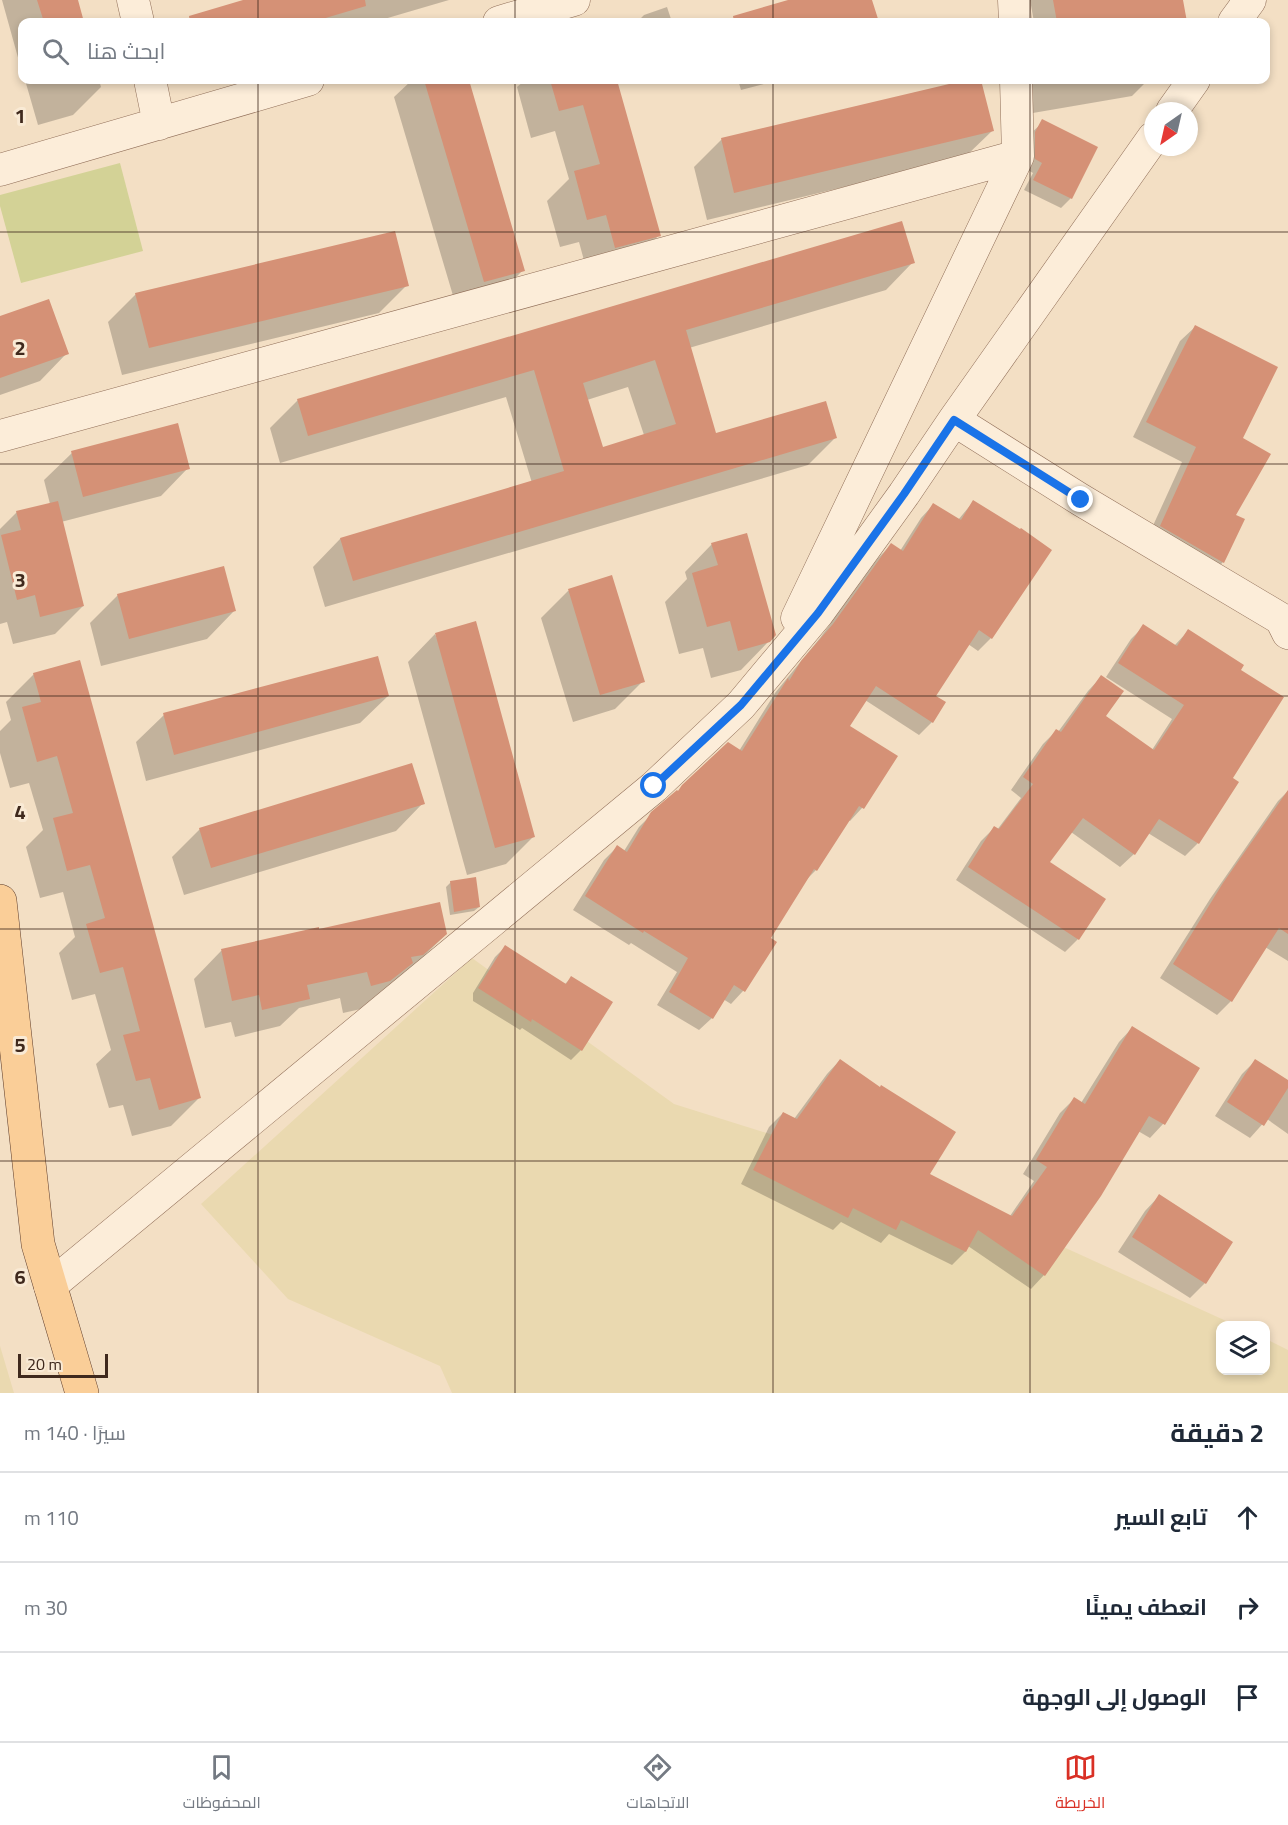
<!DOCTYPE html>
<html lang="ar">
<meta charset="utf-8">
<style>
:root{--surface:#fff;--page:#f6f6f7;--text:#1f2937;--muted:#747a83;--line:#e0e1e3;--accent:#d93025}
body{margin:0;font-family:Georgia,Cairo,serif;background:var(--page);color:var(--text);direction:rtl}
.controls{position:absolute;right:18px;bottom:18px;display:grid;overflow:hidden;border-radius:12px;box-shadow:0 3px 9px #0003}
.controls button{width:54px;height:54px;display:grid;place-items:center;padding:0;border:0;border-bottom:2px solid var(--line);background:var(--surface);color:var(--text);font:30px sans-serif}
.compass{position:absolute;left:1144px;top:102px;width:54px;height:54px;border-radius:50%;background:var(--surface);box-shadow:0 3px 9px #0003;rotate:214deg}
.scale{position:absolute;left:18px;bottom:15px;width:90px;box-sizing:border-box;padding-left:6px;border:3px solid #3f291d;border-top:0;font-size:16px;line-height:21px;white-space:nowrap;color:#3f291d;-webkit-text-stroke:4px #f9ead5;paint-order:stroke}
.stop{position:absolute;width:18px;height:18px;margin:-14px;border:4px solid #1a73e8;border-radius:50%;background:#fff}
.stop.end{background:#1a73e8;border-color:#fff;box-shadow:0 2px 6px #0008}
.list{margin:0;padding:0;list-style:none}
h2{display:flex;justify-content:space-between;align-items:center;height:78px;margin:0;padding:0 24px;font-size:26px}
h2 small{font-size:20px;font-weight:400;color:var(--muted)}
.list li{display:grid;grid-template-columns:39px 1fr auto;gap:18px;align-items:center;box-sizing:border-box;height:90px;padding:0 24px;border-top:2px solid var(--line)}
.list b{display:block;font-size:22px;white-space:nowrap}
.list em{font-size:20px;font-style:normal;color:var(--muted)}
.icon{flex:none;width:33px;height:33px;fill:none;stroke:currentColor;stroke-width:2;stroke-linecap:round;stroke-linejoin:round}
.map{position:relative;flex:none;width:1288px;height:1393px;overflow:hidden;direction:ltr}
.search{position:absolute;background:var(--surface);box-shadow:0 3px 9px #0003;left:18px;right:18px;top:18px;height:66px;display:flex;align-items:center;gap:15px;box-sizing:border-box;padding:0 21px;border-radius:12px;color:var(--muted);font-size:22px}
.sheet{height:348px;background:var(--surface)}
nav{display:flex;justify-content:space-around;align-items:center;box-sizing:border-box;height:84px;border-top:2px solid var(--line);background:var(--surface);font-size:16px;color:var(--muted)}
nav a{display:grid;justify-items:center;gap:3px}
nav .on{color:var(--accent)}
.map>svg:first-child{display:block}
.farmland{fill:#ead9b0}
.green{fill:#d3d296}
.shadow{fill:#0003;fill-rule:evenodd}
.building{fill:#d59176;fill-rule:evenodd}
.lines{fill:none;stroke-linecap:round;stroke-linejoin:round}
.minor-casing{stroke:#906e58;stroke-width:33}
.major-casing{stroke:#5e3d2c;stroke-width:34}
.minor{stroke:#fcedd9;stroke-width:32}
.major{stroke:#face98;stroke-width:33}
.route{stroke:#1a73e8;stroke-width:8}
.grid{fill:none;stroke:#3f291d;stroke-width:1.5;stroke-opacity:0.55}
.grid-label{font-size:20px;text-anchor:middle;font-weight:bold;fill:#3f291d;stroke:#f9ead5;stroke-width:6;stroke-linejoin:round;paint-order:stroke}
</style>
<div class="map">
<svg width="1288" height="1393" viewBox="0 0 1288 1393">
<rect width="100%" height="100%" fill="#f3dfc4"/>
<path class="farmland" d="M472,958l202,146 240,75 321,146 -15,1v44h46v-31l22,11v43h-836l-12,-27 -152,-67 -87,-95z
M0,1346l14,47h-14z"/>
<path class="green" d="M120,163l23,88 -122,32 -21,-77v-11z"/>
<path class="shadow" d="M2,0h74l7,22h-61v50z
M249,0h200l-75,22h-195l3,-2z
M793,0h78l6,22h-146l7,-6z
M1030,0h152l4,22h-152z
M667,7l5,15h-32l-1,-2 5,-5z
M25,80h74l2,7 -28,28 -35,10z
M163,80h19l-17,5z
M412,80h55l56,190 -27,28 -39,11 -63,-212z
M525,80h90l44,155 -27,28 -44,12 -9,-33 -19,5 -13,-46 22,-22 -14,-48 -24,7 -14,-51z
M738,80h41l-38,10z
M973,80h7l12,51 -28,27 -257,62 -13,-53 28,-28z
M1021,80h127l-16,16 -105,18z
M1041,124l30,74 -10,10 -37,-18 9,-17 -7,-4 4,-35z
M913,262l-27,28 -197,58 26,87 120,3 -27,27 -483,142 -12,-40 27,-28 192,-56 -26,-86 -226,66 -10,-35 28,-28zM628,387l16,48 -42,14 -15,-49z
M407,285l-28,28 -257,62 -14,-53 28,-28z
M0,318l67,35 -27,28 -40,14z
M1195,327l46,111 -7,77 -11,47 -14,15 -63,-36 36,-79 -49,-25 47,-96z
M72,453l116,15 -27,28 -100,26 22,84 -28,28 -42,10 -6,-22 -7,2v-95l17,-17 33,-8 -6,-24z
M973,502l77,49 -59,87 -13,13 -10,-7 -34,52 10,7 -12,19 -13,13 -54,-35 -17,26 48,30 -34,52 -12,13 -2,-1 -32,50 -12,12 -35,56 6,4 -32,49 -12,13 -8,-5 -11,19 -13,12 -42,-25 20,-33 -46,-29 -2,2 -56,-35 31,-50 13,-13 7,4 15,-24 13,-13 87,-63 36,-58 45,-55 58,-80 13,-13 9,6 21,-33 12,-13 25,15z
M712,544l57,97 -28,29 -30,8 -8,-30 -24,6 -14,-52 22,-23 -2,-7z
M611,577l32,104 -28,28 -42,13 -32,-104 27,-27z
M118,595l116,16 -27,28 -106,27 -11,-43z
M1144,626l30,20 14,-15 51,39 -8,108 6,4 -39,61 -13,13 -37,-23 -14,21 -14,13 -49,-35 -23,31 30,76 -13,13 -109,-72 25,-39 13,-13 3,2 24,-32 -10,-8 32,-46 13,-13 2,1 30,-41 13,-14 3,39 48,34 20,-31 -66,-42 25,-38z
M435,634l99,202 -28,28 -39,11 -59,-213z
M34,674l165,424 -28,28 -39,10 -9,-31 -14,3 -13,-44 15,-14 -16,-56 -23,6 -13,-47 16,-16 -12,-45 -23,6 -14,-51 17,-17 -14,-47 -19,5 -10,-35v-22l11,-11 -5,-18z
M388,696l-28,27 -214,58 -10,-39 28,-27z
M1288,791v170l-23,-14 -34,54 -14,14 -57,-37 50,-79 68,-98z
M423,803l-27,28 -212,64 -12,-38 28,-28z
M451,882l28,25 -5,4 -24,4 -4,-28z
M318,929l128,5 -28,28 -57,47 -18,4 -3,-15 -41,10 -19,18 -45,11 -4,-15 -26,6 -11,-49 27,-28z
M505,947l59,38 7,-7 10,72 -10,10 -49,-32 -2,2 -47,-29v-8l22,-36z
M1132,1028l66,40 -35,56 -13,14 -12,-7 -94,144 -13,14 -63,-43 -3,6 -13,13 -63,-31 -8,9 -40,-21 -8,8 -92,-46 28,-57 14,-14 11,6 33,-45 13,-14 87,115 83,41 24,-35 -11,-7 37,-61 14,-14 7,4 38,-61z
M1255,1061l33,21v52l-21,-15 -17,19 -35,-22 27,-42z
M1159,1196l72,46 -26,41 -15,15 -72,-46 27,-41z"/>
<path class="building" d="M37,0h41l6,22h-40z
M243,0h122l1,6 -54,16h-122l-1,-6z
M788,0h84l7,22h-145l-1,-6z
M1053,0h130l4,22h-130z
M424,80h45l56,191 -41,11z
M550,80h67l44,156 -46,12 -9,-33 -19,5 -13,-49 26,-7 -17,-59 -24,6z
M966,80h15l13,51 -260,62 -13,-55z
M1042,119l56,28 -26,52 -39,-19 9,-17 -7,-4v-27z
M902,221l13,42 -229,67 30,103 110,-32 11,37 -484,143 -13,-43 224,-67 -30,-101 -226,66 -11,-37zM655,360l21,64 -73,23 -20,-64z
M395,231l14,55 -260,62 -14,-55z
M49,299l20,55 -69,24v-62z
M1195,325l83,42 -35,71 28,16 -35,61 9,4 -21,44 -64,-37 36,-79 -50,-25z
M178,423l12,46 -107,28 -12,-46z
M973,500l47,29 1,-1 31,22 -60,89 -13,-9 -43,66 10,6 -13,21 -57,-37 -26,40 48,30 -34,53 -5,-3 -42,65 -3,-2 -43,69 6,4 -32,50 -11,-7 -21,34 -44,-27 19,-34 -44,-27 -1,2 -58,-37 32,-51 10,7 24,-40 26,-22 1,1 4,-6 46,-43 14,9 46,-73 1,3 12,-20 32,-37 58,-81 12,8 30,-48 28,17z
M58,501l26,105 -44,11 -5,-22 -18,5 -16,-65 20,-5 -5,-19z
M747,533l29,102 -6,7 -32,9 -8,-30 -23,6 -15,-54 26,-8 -7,-22z
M224,566l12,45 -107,28 -12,-45z
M612,575l33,107 -45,13 -32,-106z
M476,621l59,216 -40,11 -60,-215z
M1143,624l34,22 11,-17 56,36 -3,5 43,27 -51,81 6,4 -40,62 -40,-25 -24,36 -52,-37 -33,44 56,37 -27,41 -111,-73 26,-41 5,3 34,-45 -10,-7 33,-48 5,3 40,-57 23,16 -18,25 48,34 30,-45 -66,-42z
M378,656l11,40 -215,59 -11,-42z
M80,660l121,438 -42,12 -9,-32 -14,3 -13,-46 17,-4 -17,-64 -23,6 -14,-49 19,-6 -15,-53 -23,6 -14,-53 20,-5 -16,-57 -20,6 -15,-55 19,-5 -8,-29z
M412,763l13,41 -214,64 -12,-40z
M1288,790v144l-9,-6 -47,74 -59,-38 50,-81z
M476,877l4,30 -26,5 -4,-31z
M440,902l7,32 -24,21 -12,2 2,6 -23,18 -19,5 -4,-14 -60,13 3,14 -48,11 -3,-15 -27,6 -11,-52 98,-22v2z
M505,945l61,39 5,-8 42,26 -31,49 -50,-32 -1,3 -53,-34z
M1132,1026l68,42 -35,57 -16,-9 -48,80 -56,80 -67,-46 -12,22 -65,-32 -5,10 -43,-22 -5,10 -95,-48 30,-58 14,7 43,-60 40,28 1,-2 75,47 -26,42 82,42 35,-49 -11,-7 38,-63 11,7z
M1255,1059l33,21v8l-24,38 -37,-24z
M1159,1194l74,48 -27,42 -74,-47z"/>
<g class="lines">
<g class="minor-casing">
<path id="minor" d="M133,0l5,22
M1014,0l1,22
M499,22l75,-22
M1234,22l16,-22
M150,80l9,44
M1172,111l22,-31
M0,170l308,-90
M954,420l127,80 200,119 7,14
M0,436l1018,-280
M797,618l221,-462 -2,-76
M50,1286l604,-499 87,-82 77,-92 86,-119 50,-74 199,-282"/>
</g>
<g class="major-casing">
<path id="major" d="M0,901l38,343 44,149"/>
</g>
<use href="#minor" class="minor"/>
<use href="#major" class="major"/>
</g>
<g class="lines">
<path class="route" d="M654,786l87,-81 77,-92 86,-119 50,-74 127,80"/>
</g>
<path class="grid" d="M258,0v22M515,0v22M773,0v22M1030,0v22M258,80v1313M515,80v1313M773,80v1313M1030,80v1313M0,232h1288M0,464h1288M0,696h1288M0,929h1288M0,1161h1288"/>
<g class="grid-label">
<text x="20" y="123">1</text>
<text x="20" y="355">2</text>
<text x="20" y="587">3</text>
<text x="20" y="819">4</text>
<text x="20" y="1052">5</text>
<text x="20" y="1284">6</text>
</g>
</svg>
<div class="controls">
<button><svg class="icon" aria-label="layers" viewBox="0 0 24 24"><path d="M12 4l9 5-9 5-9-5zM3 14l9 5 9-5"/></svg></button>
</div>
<svg class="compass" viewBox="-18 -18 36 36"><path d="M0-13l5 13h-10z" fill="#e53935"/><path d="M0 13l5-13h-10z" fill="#747a83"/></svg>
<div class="scale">20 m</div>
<div class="stop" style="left:654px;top:786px"></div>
<div class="stop end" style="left:1081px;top:500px"></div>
<div class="search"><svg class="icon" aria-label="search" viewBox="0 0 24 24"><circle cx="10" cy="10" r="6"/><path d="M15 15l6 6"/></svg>ابحث هنا</div>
</div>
<section class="sheet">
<h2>2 دقيقة<small>سيرًا · 140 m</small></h2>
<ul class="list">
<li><svg class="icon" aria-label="ahead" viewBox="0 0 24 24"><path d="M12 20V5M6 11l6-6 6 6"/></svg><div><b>تابع السير</b></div><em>110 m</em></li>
<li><svg class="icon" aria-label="right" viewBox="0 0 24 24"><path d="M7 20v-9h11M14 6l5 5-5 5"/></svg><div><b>انعطف يمينًا</b></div><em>30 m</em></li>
<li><svg class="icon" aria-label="arrive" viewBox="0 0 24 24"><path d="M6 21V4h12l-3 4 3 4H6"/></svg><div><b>الوصول إلى الوجهة</b></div></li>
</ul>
</section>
<nav>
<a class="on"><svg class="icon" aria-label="map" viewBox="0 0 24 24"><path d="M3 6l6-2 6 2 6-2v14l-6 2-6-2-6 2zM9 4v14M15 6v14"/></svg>الخريطة</a>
<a><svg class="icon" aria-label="directions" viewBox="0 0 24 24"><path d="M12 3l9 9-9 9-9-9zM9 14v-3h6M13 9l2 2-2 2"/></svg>الاتجاهات</a>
<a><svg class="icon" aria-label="saved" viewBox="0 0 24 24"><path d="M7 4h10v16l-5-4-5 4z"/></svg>المحفوظات</a>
</nav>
